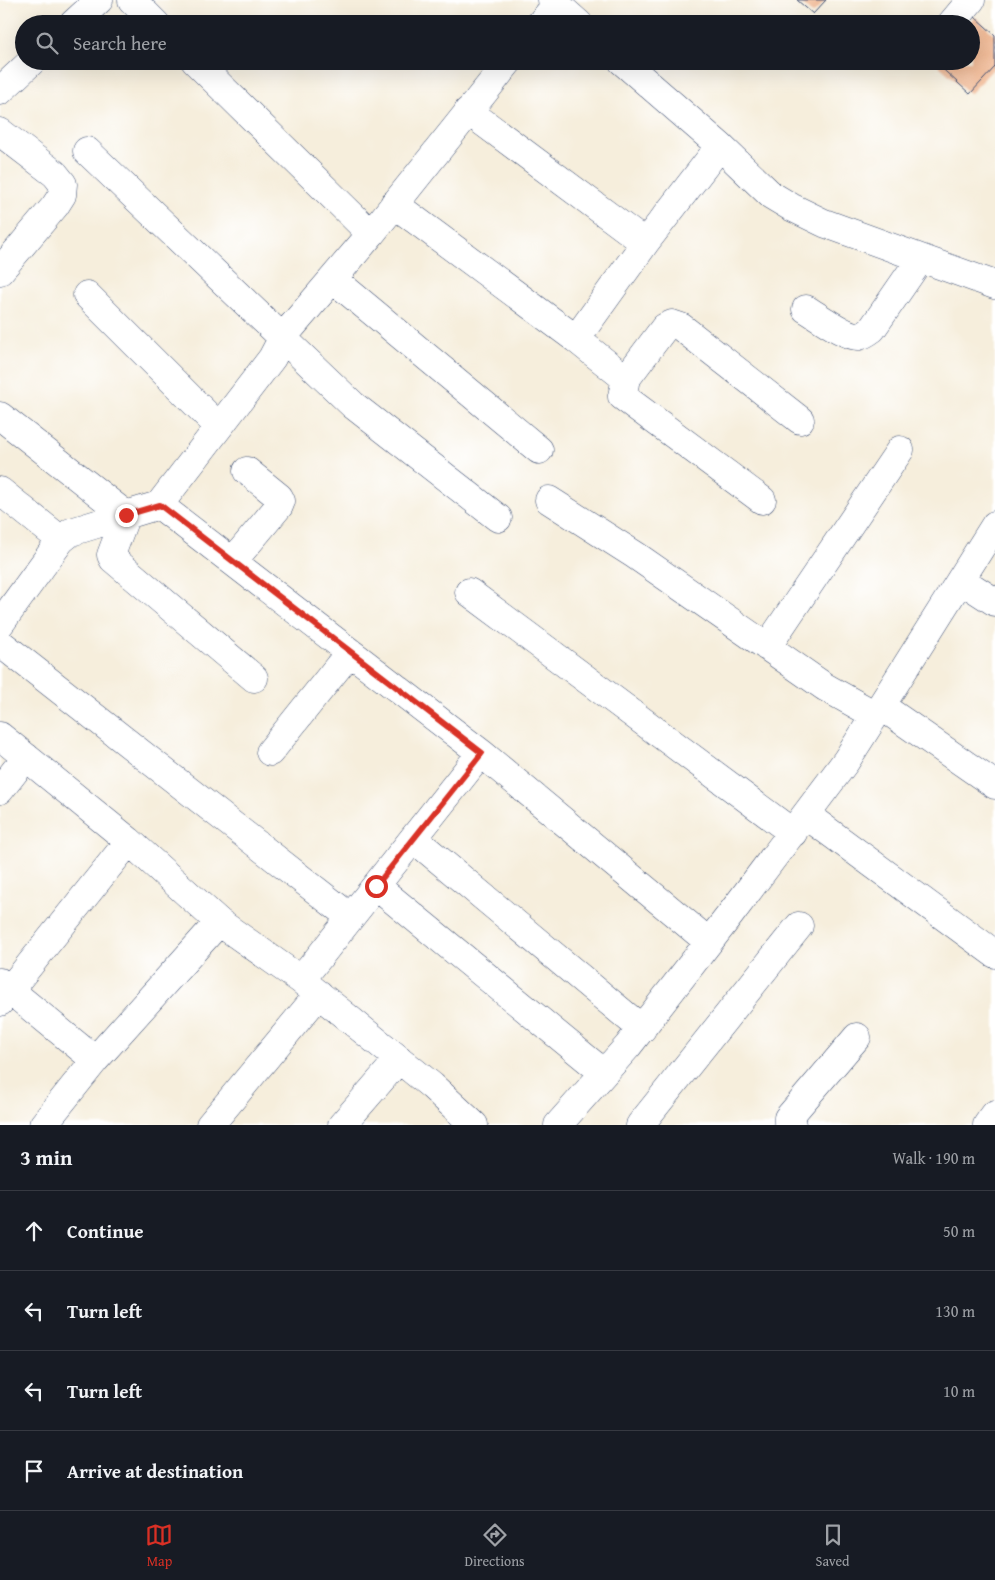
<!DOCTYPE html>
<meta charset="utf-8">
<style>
:root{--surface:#171b24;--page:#242831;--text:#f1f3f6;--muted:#9ea1a6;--line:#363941;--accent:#d93025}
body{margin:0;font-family:"Gentium Book Plus",serif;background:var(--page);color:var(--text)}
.stop{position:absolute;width:15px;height:15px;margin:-11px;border:4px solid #d93025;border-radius:50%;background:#fff}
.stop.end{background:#d93025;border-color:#fff;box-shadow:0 1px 5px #0008}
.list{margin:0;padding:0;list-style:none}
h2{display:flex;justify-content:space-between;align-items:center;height:65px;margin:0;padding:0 20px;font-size:21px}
h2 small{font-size:16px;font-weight:400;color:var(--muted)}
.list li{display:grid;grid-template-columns:32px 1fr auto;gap:15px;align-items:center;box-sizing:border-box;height:80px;padding:0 20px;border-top:1px solid var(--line)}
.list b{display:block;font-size:19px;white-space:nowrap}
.list em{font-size:16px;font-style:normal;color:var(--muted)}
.icon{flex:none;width:28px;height:28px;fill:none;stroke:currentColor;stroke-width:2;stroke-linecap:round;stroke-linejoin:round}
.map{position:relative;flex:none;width:995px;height:1125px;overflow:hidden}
.search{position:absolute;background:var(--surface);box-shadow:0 5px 20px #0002;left:15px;right:15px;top:15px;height:55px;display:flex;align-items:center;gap:12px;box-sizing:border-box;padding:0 18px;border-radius:28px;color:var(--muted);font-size:19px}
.sheet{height:385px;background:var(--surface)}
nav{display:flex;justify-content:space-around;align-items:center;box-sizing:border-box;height:70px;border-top:1px solid var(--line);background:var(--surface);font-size:14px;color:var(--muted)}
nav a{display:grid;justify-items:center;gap:2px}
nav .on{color:var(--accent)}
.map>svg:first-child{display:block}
.building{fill:#eeb28b}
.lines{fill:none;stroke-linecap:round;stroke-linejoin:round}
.minor-casing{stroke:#3c4c71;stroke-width:29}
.major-casing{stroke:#3c4c71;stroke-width:29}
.minor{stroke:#fff;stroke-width:28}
.major{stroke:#fff;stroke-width:28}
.route{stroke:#d93025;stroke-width:6}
</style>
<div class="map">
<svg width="995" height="1125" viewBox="0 0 995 1125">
<rect width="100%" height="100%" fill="#fff"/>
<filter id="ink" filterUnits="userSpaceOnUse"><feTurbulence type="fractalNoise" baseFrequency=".02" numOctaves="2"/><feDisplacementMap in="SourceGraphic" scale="10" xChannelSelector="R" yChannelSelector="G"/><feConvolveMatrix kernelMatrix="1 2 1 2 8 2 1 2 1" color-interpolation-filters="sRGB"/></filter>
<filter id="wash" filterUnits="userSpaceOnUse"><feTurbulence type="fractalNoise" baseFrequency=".0096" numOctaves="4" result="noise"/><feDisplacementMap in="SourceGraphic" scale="20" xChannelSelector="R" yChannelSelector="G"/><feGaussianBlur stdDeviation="1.12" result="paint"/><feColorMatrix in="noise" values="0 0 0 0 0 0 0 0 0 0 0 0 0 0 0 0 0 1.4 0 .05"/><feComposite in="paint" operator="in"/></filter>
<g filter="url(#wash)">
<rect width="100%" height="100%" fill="#f6eedc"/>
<g id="blocks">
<path class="building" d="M797,0h29l-13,14z
M975,17l20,18v32l-25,27 -36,-33h37v-37h-2z"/>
</g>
</g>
<g filter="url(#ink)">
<use href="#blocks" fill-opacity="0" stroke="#3c4c71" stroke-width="1"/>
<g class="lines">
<g class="minor-casing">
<path id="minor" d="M132,0l24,24
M552,0l27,24
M73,24l26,-24
M540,24l17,-20
M951,24l20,-24
M195,61l176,173
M622,61l98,85 51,49 20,12 33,16 171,62
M0,91l32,-30
M468,111l177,132
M0,132l55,42 8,10 -1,11 -7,11 -55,65
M87,151l266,254 145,113
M394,204l182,135 50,40 -4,17 140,104
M333,279l206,171
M87,295l132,132
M806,309c12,7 40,28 53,27 5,-1 9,-4 13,-7l49,-71
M576,339l69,-96 75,-97
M626,379l39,-52 7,-3 9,3 119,93
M0,416l126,99 33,-10 322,248 -180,227 131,106 42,39
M0,491l61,49
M549,500l86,55 190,132 50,28
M159,505l113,-147 11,-21 88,-103 138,-173
M126,515l-15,40 2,4 141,119
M233,561l46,-55 2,-5 -2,-4 -32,-26
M961,580l34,22
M469,592l324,241
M0,624l61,-84 10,-8 55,-17
M0,643l350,274
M767,647l133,-197
M881,706l114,-181
M0,736l129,105
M270,752l80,-100
M481,753l228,189
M0,790l26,-33
M806,815l189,139
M414,839l228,190
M376,886l228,187
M0,982l95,78 124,-138 82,58
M0,1002l129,-161 90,81
M43,1125l52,-65
M210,1125l109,-131
M342,1125l57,-66
M558,1125l70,-79 102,-131 116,-154 35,-55 114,79
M640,1125l159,-199
M792,1125l-4,-3v-4l69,-81"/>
</g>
<g class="major-casing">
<path id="major" d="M987,1125l8,-11"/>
</g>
<use href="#minor" class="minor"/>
<use href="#major" class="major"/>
</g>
</g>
<g class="lines" filter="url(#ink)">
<path class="route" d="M126,515l34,-10 322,248 -106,133"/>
</g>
</svg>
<div class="stop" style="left:376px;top:886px"></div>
<div class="stop end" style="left:126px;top:515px"></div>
<div class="search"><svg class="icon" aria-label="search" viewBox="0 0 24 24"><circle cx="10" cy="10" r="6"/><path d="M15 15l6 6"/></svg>Search here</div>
</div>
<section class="sheet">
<h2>3 min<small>Walk · 190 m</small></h2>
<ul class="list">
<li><svg class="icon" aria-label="ahead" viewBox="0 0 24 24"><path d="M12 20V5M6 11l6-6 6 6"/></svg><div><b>Continue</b></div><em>50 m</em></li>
<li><svg class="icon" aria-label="left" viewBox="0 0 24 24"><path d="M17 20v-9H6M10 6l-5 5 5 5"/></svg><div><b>Turn left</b></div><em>130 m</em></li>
<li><svg class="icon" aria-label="left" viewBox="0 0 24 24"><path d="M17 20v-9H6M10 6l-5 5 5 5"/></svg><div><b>Turn left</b></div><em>10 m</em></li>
<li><svg class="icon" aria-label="arrive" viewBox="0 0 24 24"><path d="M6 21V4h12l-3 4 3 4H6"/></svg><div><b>Arrive at destination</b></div></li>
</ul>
</section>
<nav>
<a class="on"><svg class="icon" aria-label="map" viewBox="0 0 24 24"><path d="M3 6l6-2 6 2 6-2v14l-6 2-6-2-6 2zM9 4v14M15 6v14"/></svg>Map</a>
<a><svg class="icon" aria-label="directions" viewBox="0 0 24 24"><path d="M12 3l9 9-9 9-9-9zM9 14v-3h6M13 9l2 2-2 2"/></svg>Directions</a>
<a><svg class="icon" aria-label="saved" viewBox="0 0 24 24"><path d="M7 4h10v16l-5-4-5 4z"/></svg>Saved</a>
</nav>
